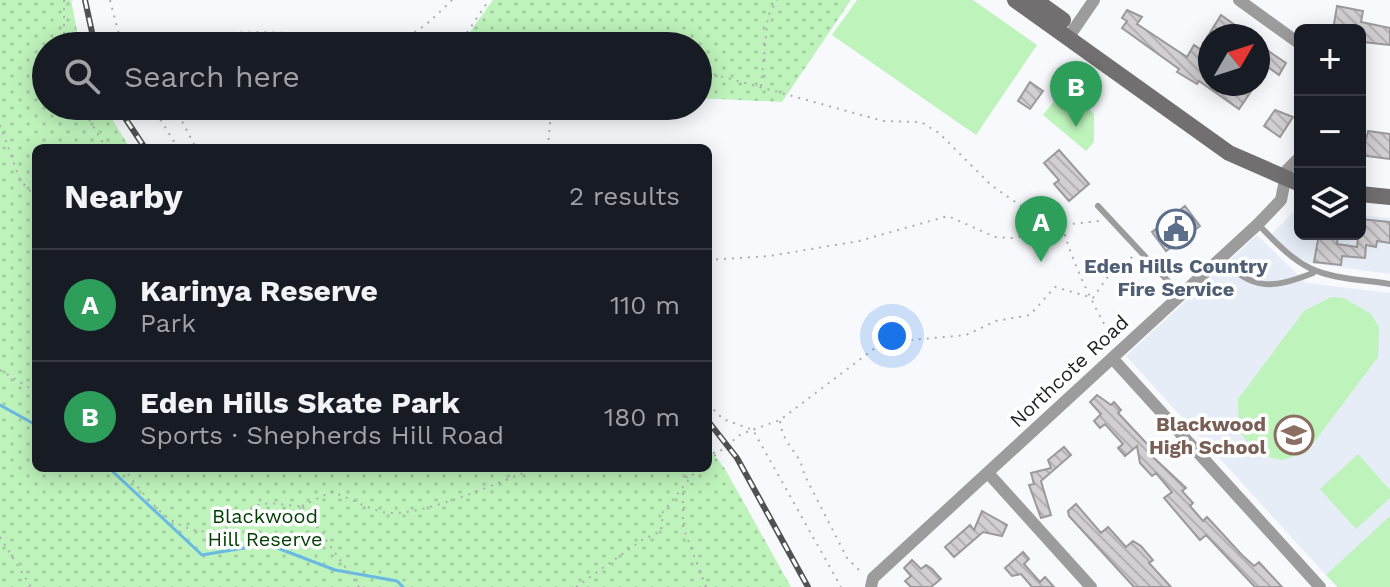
<!DOCTYPE html>
<meta charset="utf-8">
<style>
:root{--surface:#171b24;--page:#242831;--text:#f1f3f6;--muted:#9ea1a6;--line:#363941;--accent:#a9b694}
body{margin:0;font-family:"Work Sans",sans-serif;background:var(--page);color:var(--text)}
.controls{position:absolute;right:24px;top:24px;display:grid;overflow:hidden;border-radius:12px;box-shadow:0 4px 20px #0003}
.controls button{width:72px;height:72px;display:grid;place-items:center;padding:0;border:0;border-bottom:2px solid var(--line);background:var(--surface);color:var(--text);font:40px sans-serif}
.compass{position:absolute;left:1198px;top:24px;width:72px;height:72px;border-radius:50%;background:var(--surface);box-shadow:0 4px 20px #0003;rotate:51deg}
.you{position:absolute;left:892px;top:336px;width:28px;height:28px;margin:-20px;border:6px solid #fff;border-radius:50%;background:#1a73e8;box-shadow:0 0 0 12px #1a73e833}
.badge{display:grid;place-items:center;width:52px;height:52px;border-radius:50%;background:var(--accent);color:#fff;font-size:26px;font-weight:700}
.pin{position:absolute;translate:-50% -66px;filter:drop-shadow(0 2px 4px #0008)}
.pin::after{content:'';position:absolute;top:42px;width:28px;height:24px;background:inherit;clip-path:polygon(0 0,100% 0,50% 100%)}
.list{margin:0;padding:0;list-style:none}
h2{display:flex;justify-content:space-between;align-items:center;height:104px;margin:0;padding:0 32px;font-size:34px}
h2 small{font-size:26px;font-weight:400;color:var(--muted)}
.list li{display:grid;grid-template-columns:52px 1fr auto;gap:24px;align-items:center;box-sizing:border-box;height:112px;padding:0 32px;border-top:2px solid var(--line)}
.list b{display:block;font-size:30px;white-space:nowrap}
.list p{margin:0;font-size:26px;white-space:nowrap;color:var(--muted)}
.list em{font-size:26px;font-style:normal;color:var(--muted)}
.icon{flex:none;width:44px;height:44px;fill:none;stroke:currentColor;stroke-width:2;stroke-linecap:round;stroke-linejoin:round}
.map{position:relative;flex:none;width:1390px;height:587px;overflow:hidden}
.search{position:absolute;background:var(--surface);box-shadow:0 4px 20px #0003;left:32px;top:32px;width:680px;height:88px;display:flex;align-items:center;gap:20px;box-sizing:border-box;padding:0 28px;border-radius:44px;color:var(--muted);font-size:30px}
.panel{position:absolute;background:var(--surface);box-shadow:0 4px 20px #0003;left:32px;top:144px;width:680px;height:328px;border-radius:12px}
.map>svg:first-child{display:block}
.built{fill:#e6edf7}
.park{fill:url(#park-dots)}
.pitch{fill:#bef3bb}
.lines{fill:none;stroke-linecap:round;stroke-linejoin:round}
.stream{stroke:#6ab9e5;stroke-width:3}
.building{fill:url(#building-back-hatch);stroke:#9b999b;stroke-width:2}
.path{stroke:#adaeb1;stroke-width:2;stroke-dasharray:2 6;stroke-linecap:butt}
.lane{stroke:#9d9c9c;stroke-width:6}
.street{stroke:#9d9c9c;stroke-width:12}
.secondary{stroke:#726f70;stroke-width:16}
.rail-casing{stroke:#505153;stroke-width:6}
.rail{stroke:#fff;stroke-width:3;stroke-dasharray:9;stroke-linecap:butt}
.labels{text-anchor:middle;stroke-width:7;stroke-linejoin:round;paint-order:stroke}
.service-label{font-size:20px;font-weight:bold;fill:#4e5e75;stroke:#fff}
.street-label{font-size:20px;fill:#1e1f20;stroke:#fff}
.education-label{font-size:20px;font-weight:bold;fill:#785e54;stroke:#fff;text-anchor:end}
.park-label{font-size:20px;fill:#024006;stroke:#fff}
</style>
<div class="map">
<svg width="1390" height="587" viewBox="0 0 1390 587">
<defs>
<pattern id="park-dots" width="8" height="8" patternUnits="userSpaceOnUse" patternTransform="scale(2)"><rect width="8" height="8" fill="#bef3bb"/><path d="M2 2h.1M6 6h.1" fill="none" stroke="#a3d0a0" stroke-width="1.8" stroke-linecap="round"/></pattern>
<pattern id="building-back-hatch" width="6" height="6" patternUnits="userSpaceOnUse" patternTransform="scale(2)"><rect width="6" height="6" fill="#d1cfd2"/><path d="M-1 5l2 2M0 0l6 6M5-1l2 2" fill="none" stroke="#b3b1b4"/></pattern>
</defs>
<rect width="100%" height="100%" fill="#f7f9fd"/>
<path class="built" d="M1298,207l2,27h60v-19l30,3v56l-81,-11 -20,-10 -18,-18z
M1257,235l49,48 84,10v294h-53l-211,-231z"/>
<path class="park" d="M0,0h71l9,46h-34v60h58l26,42h-94v320h672v-21l17,22 66,118h-791z
M493,0h358l-69,102 -84,-4v-52h-234v-6z"/>
<path class="pitch" d="M857,0h116l64,45 -61,90 -144,-100z
M1074,97l20,17v28l-8,9 -43,-36 11,-14z
M1331,297l13,1 27,16 8,13 -1,30 -72,96 -24,7 -27,-6 -16,-24 -1,-31 66,-88z
M1358,454l32,36v8l-34,31 -36,-40z
M1390,516v71h-52l-12,-12z"/>
<g class="lines">
<path class="stream" d="M0,405l36,20
M109,468l93,87 65,-11 68,26 62,11 6,6"/>
</g>
<path class="building" d="M1337,6l26,5 -2,11 29,6v17l-27,-3 -3,-12h-27z
M1127,10l15,7 -5,7 50,33 7,-12 16,11v28h46l-17,25 -40,-28 -2,3 -20,-12 2,-3 -57,-41 5,-7 -5,-3z
M1221,15l21,15 -3,6h-31z
M1258,44l28,19 -7,12 -21,-15z
M1030,82l13,9 -13,18 -12,-8z
M1275,110l18,7 -13,20 -16,-11z
M1368,131l22,3v25l-30,-4v-17l6,1z
M1059,150l30,34 -20,17 -15,-17 5,-4 -15,-17z
M1185,206l15,20 -34,25 -14,-19z
M1360,219l30,3v21l-13,-2 -1,6 -10,-2 -1,13 -23,-2 -1,9 -27,-3 5,-28h19l-1,10 20,3z
M1097,395l14,10 3,-3 7,8 -3,3 33,35 2,9 33,31 -4,3 11,12 -3,3 13,15 4,-4 35,38 12,11 5,-4 23,25h-27l-49,-52 -6,5 -36,-42 8,-6 -16,-19 -4,3 -12,-13 -3,-17 -12,10 -7,-8 5,-4 -18,-20 -5,4 -6,-7 7,-7 -11,-12z
M1064,447l7,8 -30,26 10,34 -10,3 -12,-33 5,-1 -3,-11 20,-5 -3,-8z
M1076,504l25,29 7,-6 18,20 7,-6 8,5 12,14 -4,3 22,24h-37l-65,-71 -1,-5z
M982,511l25,14 -5,11 -19,-4 -29,25 -9,-10 25,-22 4,5z
M1023,552l6,7 -5,5 16,18 5,-5 9,10h-22l-11,-13 -9,2 -7,-8z
M912,560l9,9 5,-4 6,4 9,10 -10,8h-20l-6,-6 6,-5 -7,-8z"/>
<g class="lines">
<path class="path" d="M64,0v46
M110,0l12,46
M121,44c59,-8 120,-15 179,-10 32,2 66,13 98,5 23,-6 37,-23 54,-39
M404,46l5,-10
M458,46l31,-46
M698,70l185,51 38,1 18,11 52,52 30,21 41,19c11,41 31,79 52,117
M761,86l7,-70 9,-16
M81,106l25,42
M152,106l26,42
M182,106l-1,13 15,29
M310,106h21
M552,109l8,-3
M0,125l20,55 16,17
M548,148l3,-39
M708,260l62,-4 89,-15 89,-25 47,21 20,1 47,-13 37,-4
M0,370l36,22
M708,404l15,15 30,11 88,157
M780,421c3,25 21,32 24,53l43,84 16,16
M708,446l7,8
M708,461l33,-27 39,-14 95,-72 36,-8 55,-5 30,-14 34,-6 25,-28 38,11 20,-29 21,-13
M123,468c25,32 52,72 99,62 14,-4 23,-20 36,-25 13,-4 29,1 43,1
M624,468l8,3 15,-3
M685,468l2,12
M683,493v34l23,60
M302,506l29,-14c19,5 39,19 58,21 38,2 110,-31 147,-45
M303,507l56,80
M0,537l31,50
M576,587l66,-47 19,-9 2,-19 35,-44"/>
<path class="lane" d="M1098,206l82,88
M1258,224c51,55 60,50 132,60
M1221,258c31,33 51,31 92,15"/>
<path class="street" d="M1239,0l61,44
M1068,38l26,-38
M1113,359l207,228
M988,473l103,114
M871,587l2,-9 385,-354 23,-24 6,-30 13,-13"/>
<path class="secondary" d="M1015,0l214,153 71,31
M1035,0l28,20
M1360,194l30,3"/>
<g class="rail-casing">
<path id="rail" d="M85,0l10,46
M117,106l28,42
M708,421l29,37 71,129"/>
</g>
<use href="#rail" class="rail"/>
</g>
<defs>
<g id="civic-ring" transform="scale(2)"><circle r="9.5" fill="#fff" stroke="#5c6f8a" stroke-width="1.5"/><path d="M-.6-6.5H3V-4.5H.6V-3L4-1V1h2V6H-6V1h2V-1L-.6-3ZM-1.2 2.5V6h2.4V2.5Z" fill="#5c6f8a"/></g>
<g id="school-ring" transform="scale(2)"><circle r="9.5" fill="#fff" stroke="#8d6e63" stroke-width="1.5"/><path d="M0-5L7-2L0 1L-7-2ZM-4 1L0 2.5L4 1V4Q0 6-4 4Z" fill="#8d6e63"/></g>
</defs>
<g fill-rule="evenodd">
<use href="#civic-ring" x="1176" y="229"/>
<use href="#school-ring" x="1294" y="435"/>
</g>
<g class="labels">
<g class="service-label">
<text x="1176" y="273">Eden Hills Country<tspan x="1176" dy="23">Fire Service</tspan></text>
</g>
<g class="street-label">
<text transform="translate(1069 371) rotate(-43)" y="7">Northcote Road</text>
</g>
<g class="education-label">
<text x="1266" y="431">Blackwood<tspan x="1266" dy="23">High School</tspan></text>
</g>
<g class="park-label">
<text x="265" y="523">Blackwood<tspan x="265" dy="23">Hill Reserve</tspan></text>
</g>
</g>
</svg>
<div class="controls">
<button>+</button>
<button>−</button>
<button><svg class="icon" aria-label="layers" viewBox="0 0 24 24"><path d="M12 4l9 5-9 5-9-5zM3 14l9 5 9-5"/></svg></button>
</div>
<svg class="compass" viewBox="-18 -18 36 36"><path d="M0-13l5 13h-10z" fill="#e53935"/><path d="M0 13l5-13h-10z" fill="#9ea1a6"/></svg>
<div class="you"></div>
<div class="pin badge" style="left:1041px;top:262px;background:#2e9e5b">A</div>
<div class="pin badge" style="left:1076px;top:127px;background:#2e9e5b">B</div>
<div class="search"><svg class="icon" aria-label="search" viewBox="0 0 24 24"><circle cx="10" cy="10" r="6"/><path d="M15 15l6 6"/></svg>Search here</div>
<section class="panel">
<h2>Nearby<small>2 results</small></h2>
<ul class="list">
<li><span class="badge" style="background:#2e9e5b">A</span><div><b>Karinya Reserve</b><p>Park</p></div><em>110 m</em></li>
<li><span class="badge" style="background:#2e9e5b">B</span><div><b>Eden Hills Skate Park</b><p>Sports · Shepherds Hill Road</p></div><em>180 m</em></li>
</ul>
</section>
</div>
